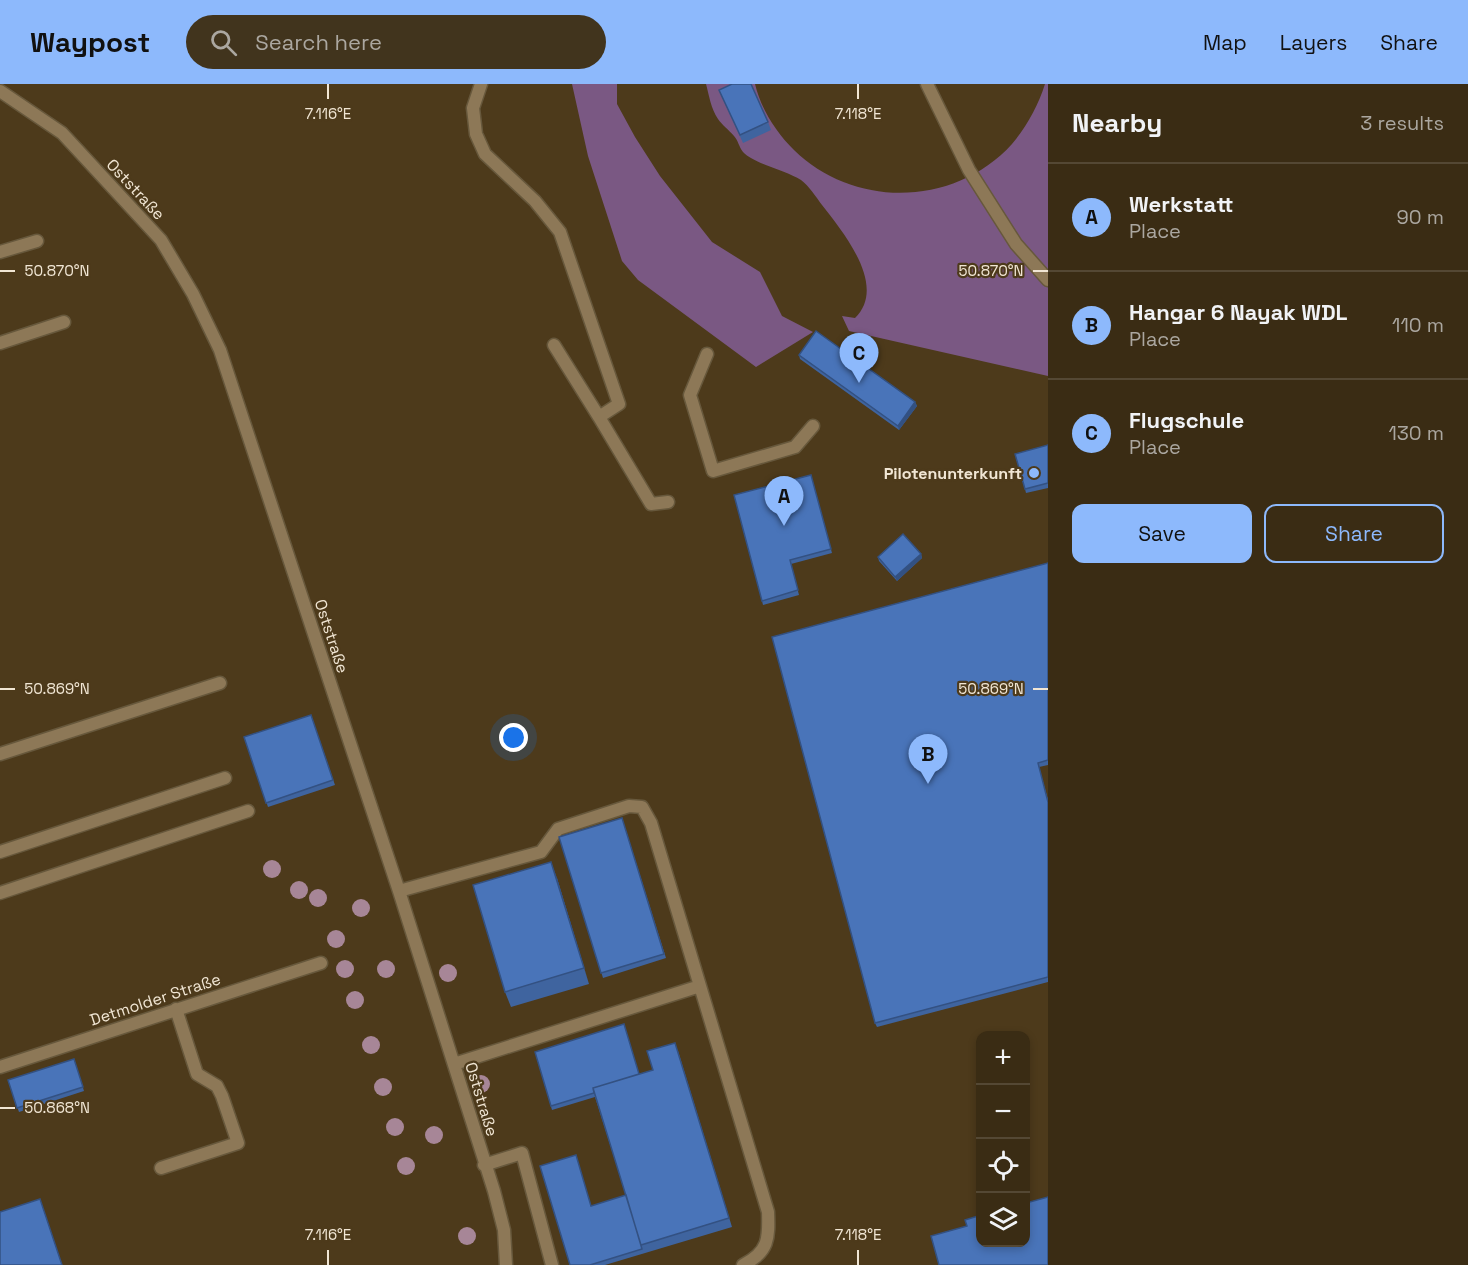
<!DOCTYPE html>
<meta charset="utf-8">
<style>
:root{--surface:#3a2c14;--page:#41341d;--text:#f1f3f6;--muted:#aba7a0;--line:#544834;--accent:#8db9fc}
body{margin:0;font-family:"Space Grotesk",sans-serif;background:var(--page);color:var(--text)}
.controls{position:absolute;right:18px;bottom:18px;display:grid;overflow:hidden;border-radius:12px;box-shadow:0 3px 9px #0003}
.controls button{width:54px;height:54px;display:grid;place-items:center;padding:0;border:0;border-bottom:2px solid var(--line);background:var(--surface);color:var(--text);font:30px sans-serif}
.you{position:absolute;left:514px;top:654px;width:21px;height:21px;margin:-15px;border:4px solid #fff;border-radius:50%;background:#1a73e8;box-shadow:0 0 0 9px #1a73e833}
.badge{display:grid;place-items:center;width:39px;height:39px;border-radius:50%;background:var(--accent);color:#111;font-size:20px;font-weight:700}
.pin{position:absolute;translate:-50% -50px;filter:drop-shadow(0 2px 3px #0008)}
.pin::after{content:'';position:absolute;top:32px;width:21px;height:18px;background:inherit;clip-path:polygon(0 0,100% 0,50% 100%)}
.list{margin:0;padding:0;list-style:none}
h2{display:flex;justify-content:space-between;align-items:center;height:78px;margin:0;padding:0 24px;font-size:26px}
h2 small{font-size:20px;font-weight:400;color:var(--muted)}
.list li{display:grid;grid-template-columns:39px 1fr auto;gap:18px;align-items:center;box-sizing:border-box;height:108px;padding:0 24px;border-top:2px solid var(--line)}
.list b{display:block;font-size:22px;white-space:nowrap}
.list p{margin:0;font-size:20px;white-space:nowrap;color:var(--muted)}
.list em{font-size:20px;font-style:normal;color:var(--muted)}
.actions{display:flex;gap:12px;padding:18px 24px}
.actions a{flex:1;padding:14px 0;border:2px solid var(--accent);border-radius:12px;text-align:center;font-size:21px;color:var(--accent)}
.actions .main{background:var(--accent);color:#111}
.icon{flex:none;width:33px;height:33px;fill:none;stroke:currentColor;stroke-width:2;stroke-linecap:round;stroke-linejoin:round}
.map{position:relative;flex:none;width:1048px;height:1181px;overflow:hidden}
header{display:flex;align-items:center;gap:36px;box-sizing:border-box;height:84px;padding:0 30px;background:var(--accent);color:#111}
header strong{font-size:28px}
nav{display:flex;gap:33px;margin-inline-start:auto;font-size:21px}
.search{width:420px;height:54px;background:var(--page);display:flex;align-items:center;gap:15px;box-sizing:border-box;padding:0 21px;border-radius:33px;color:var(--muted);font-size:22px}
main{display:flex}
aside{flex:1;background:var(--surface)}
.map>svg:first-child{display:block}
.green{fill:#7a5883}
.lines{fill:none;stroke-linecap:round;stroke-linejoin:round}
.lane-casing{stroke:#67583c;stroke-width:15}
.lane{stroke:#8d7857;stroke-width:12}
.tree{fill:#a78697}
.wall{fill:#3f649f}
.shaded-wall{fill:#335182}
.building{fill:#4974b9;stroke:#335182;stroke-width:1.5}
.ticks{fill:none;stroke:#f1e6d4;stroke-width:2}
.poi-dot{fill:#8db9fc;stroke:#4d3a1b;stroke-width:2}
.labels{text-anchor:middle;stroke-width:4.5;stroke-linejoin:round;paint-order:stroke}
.street-label{font-size:16px;fill:#f1e6d4;stroke:#4d3a1b}
.poi-label{font-size:16px;font-weight:bold;fill:#f1e6d4;stroke:#4d3a1b;text-anchor:end}
.ticks-label{font-size:15px;text-anchor:middle;fill:#f1e6d4;stroke:#4d3a1b;stroke-width:4.5;stroke-linejoin:round;paint-order:stroke}
</style>
<header>
<strong>Waypost</strong>
<div class="search"><svg class="icon" aria-label="search" viewBox="0 0 24 24"><circle cx="10" cy="10" r="6"/><path d="M15 15l6 6"/></svg>Search here</div>
<nav><a>Map</a><a>Layers</a><a>Share</a></nav>
</header>
<main>
<div class="map">
<svg width="1048" height="1181" viewBox="0 0 1048 1181">
<rect width="100%" height="100%" fill="#4d3a1b"/>
<path class="green" d="M572,0h45v20l18,33 25,39 52,66 48,30 22,44 31,16 -57,35 -118,-87 -16,-19 -34,-105z
M706,0h49c6,25 21,48 39,66 60,59 161,57 218,-6 15,-18 26,-38 33,-60h3v292l-199,-45 -7,-15 13,2c33,-32 -12,-86 -33,-113 -6,-8 -13,-19 -21,-25 -15,-10 -47,-16 -58,-28 -4,-5 -5,-12 -9,-16 -5,-6 -12,-11 -16,-17 -7,-10 -9,-24 -12,-35z"/>
<g class="lines">
<g class="lane-casing">
<path id="lane" d="M481,0l-8,24 3,26 9,20 50,47 25,31 59,172 -20,13 52,87 17,-2
M927,0l42,86 47,74 32,36
M0,7l62,42 99,107 32,54 27,56 179,541 95,300 10,39 2,35
M0,168l37,-11
M0,259l64,-21
M554,261l45,72
M707,270l-17,41 23,76 82,-24 18,-21
M0,670l220,-71
M0,768l225,-74
M399,807l142,-39 17,-23 71,-23 13,1 9,16 117,389c1,26 1,40 -25,53
M0,809l248,-82
M454,980l246,-78
M0,983l321,-104
M484,1081l38,-12 30,112
M161,1084l77,-25 -16,-47 -5,-10 -20,-12 -21,-65"/>
</g>
<use href="#lane" class="lane"/>
</g>
<g class="tree">
<circle cx="272" cy="785" r="9"/>
<circle cx="299" cy="806" r="9"/>
<circle cx="318" cy="814" r="9"/>
<circle cx="361" cy="824" r="9"/>
<circle cx="336" cy="855" r="9"/>
<circle cx="345" cy="885" r="9"/>
<circle cx="386" cy="885" r="9"/>
<circle cx="448" cy="889" r="9"/>
<circle cx="355" cy="916" r="9"/>
<circle cx="371" cy="961" r="9"/>
<circle cx="481" cy="1000" r="9"/>
<circle cx="383" cy="1003" r="9"/>
<circle cx="395" cy="1043" r="9"/>
<circle cx="434" cy="1051" r="9"/>
<circle cx="406" cy="1082" r="9"/>
<circle cx="467" cy="1152" r="9"/>
</g>
<path class="wall" d="M719,6l49,32 3,8 -28,13z
M799,271l116,47 2,4 -18,24 -99,-71z
M1048,361v43l-22,5 -1,-4z
M811,391l21,78 -41,11 8,31 -36,10 -1,-4z
M921,470l1,4 -25,23 -18,-20 -1,-4z
M1048,479v202l-9,2 9,33v182l-171,45 -2,-4z
M311,631l24,70 -67,22 -24,-70z
M622,734l44,140 -63,20 -44,-141z
M557,794l32,106 -78,23 -6,-15z
M678,967l54,176 -127,38h-35l22,-59 34,-11 -31,-98 -43,13 -17,-58 104,22 14,-4z
M74,975l10,32 -65,21 -11,-32z"/>
<path class="shaded-wall" d="M915,318l2,4 -18,24 -1,-4z
M921,470l1,4 -25,23 -2,-4z
M551,778l6,16 32,106 -5,-16z"/>
<path class="building" d="M732,0h19l17,38 -28,13 -21,-45z
M816,247l99,71 -17,24 -99,-71z
M1048,361v38l-23,6 -10,-35z
M811,391l20,74 -41,11 8,30 -36,11 -28,-106z
M903,450l18,20 -26,23 -17,-20z
M1048,479v197l-10,3 10,39v175l-173,46 -103,-386z
M311,631l22,65 -67,23 -22,-66z
M622,734l42,136 -63,19 -42,-136z
M551,778l33,106 -79,24 -32,-107z
M624,940l15,50 -46,14 1,5 -43,13 -16,-54z
M675,959l54,175 -88,27 -48,-157 60,-18 -6,-19z
M74,975l9,28 -66,21 -9,-28z
M576,1071l15,51 35,-11 16,54 -52,16h-20l-30,-99z
M1048,1113v68h-109l-8,-29 36,-10 -2,-6 16,-5v27h45v-39z
M40,1115l22,66h-62v-53z"/>
<path class="ticks" d="M328,0v15M858,0v15M0,187h15M1033,187h15M0,605h15M1033,605h15M0,1024h15M328,1166v15M858,1166v15"/>
<circle class="poi-dot" cx="1034" cy="389" r="6"/>
<g class="labels">
<g class="street-label">
<text transform="translate(136 105) rotate(47)" y="6">Oststraße</text>
<text transform="translate(332 552) rotate(72)" y="6">Oststraße</text>
<text transform="translate(155 915) rotate(-18)" y="6">Detmolder Straße</text>
<text transform="translate(482 1015) rotate(73)" y="6">Oststraße</text>
</g>
<g class="poi-label">
<text x="1022" y="395">Pilotenunterkunft</text>
</g>
</g>
<g class="ticks-label">
<text x="328" y="35">7.116°E</text>
<text x="858" y="35">7.118°E</text>
<text x="57" y="192">50.870°N</text>
<text x="991" y="192">50.870°N</text>
<text x="57" y="610">50.869°N</text>
<text x="991" y="610">50.869°N</text>
<text x="57" y="1029">50.868°N</text>
<text x="328" y="1156">7.116°E</text>
<text x="858" y="1156">7.118°E</text>
</g>
</svg>
<div class="controls">
<button>+</button>
<button>−</button>
<button><svg class="icon" aria-label="locate" viewBox="0 0 24 24"><circle cx="12" cy="12" r="6"/><path d="M12 2v4M12 18v4M2 12h4M18 12h4"/></svg></button>
<button><svg class="icon" aria-label="layers" viewBox="0 0 24 24"><path d="M12 4l9 5-9 5-9-5zM3 14l9 5 9-5"/></svg></button>
</div>
<div class="you"></div>
<div class="pin badge" style="left:784px;top:442px">A</div>
<div class="pin badge" style="left:928px;top:700px">B</div>
<div class="pin badge" style="left:859px;top:299px">C</div>
</div>
<aside>
<h2>Nearby<small>3 results</small></h2>
<ul class="list">
<li><span class="badge">A</span><div><b>Werkstatt</b><p>Place</p></div><em>90 m</em></li>
<li><span class="badge">B</span><div><b>Hangar 6 Nayak WDL</b><p>Place</p></div><em>110 m</em></li>
<li><span class="badge">C</span><div><b>Flugschule</b><p>Place</p></div><em>130 m</em></li>
</ul>
<div class="actions"><a class="main">Save</a><a>Share</a></div>
</aside>
</main>
